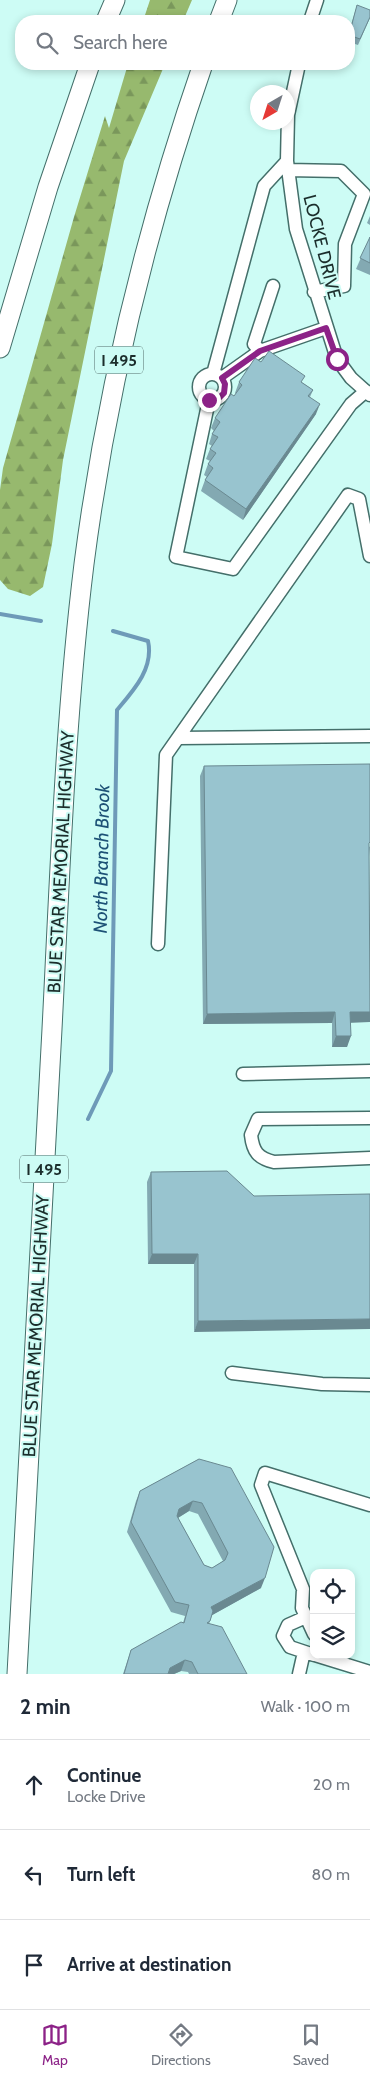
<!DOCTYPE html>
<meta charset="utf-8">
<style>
:root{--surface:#fff;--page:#f6f6f7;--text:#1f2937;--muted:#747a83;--line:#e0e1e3;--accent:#8c2287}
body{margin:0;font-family:Cabin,sans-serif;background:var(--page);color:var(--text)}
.controls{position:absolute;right:15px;bottom:15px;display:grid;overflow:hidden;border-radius:10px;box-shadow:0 2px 8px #0003}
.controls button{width:45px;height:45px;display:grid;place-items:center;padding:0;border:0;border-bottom:1px solid var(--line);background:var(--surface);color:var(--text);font:25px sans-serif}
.compass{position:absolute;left:250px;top:85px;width:45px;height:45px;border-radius:50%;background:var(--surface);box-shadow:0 2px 8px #0003;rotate:219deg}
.stop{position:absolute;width:15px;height:15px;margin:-11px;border:4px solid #8c2287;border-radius:50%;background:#fff}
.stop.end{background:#8c2287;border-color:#fff;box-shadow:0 1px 5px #0008}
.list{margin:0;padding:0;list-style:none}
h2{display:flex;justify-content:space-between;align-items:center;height:65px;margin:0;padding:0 20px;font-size:21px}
h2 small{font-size:16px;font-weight:400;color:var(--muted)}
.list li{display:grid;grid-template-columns:32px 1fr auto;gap:15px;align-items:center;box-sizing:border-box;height:90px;padding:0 20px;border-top:1px solid var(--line)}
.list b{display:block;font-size:19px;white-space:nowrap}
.list p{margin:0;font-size:16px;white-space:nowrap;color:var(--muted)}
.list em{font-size:16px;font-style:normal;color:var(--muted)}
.icon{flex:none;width:28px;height:28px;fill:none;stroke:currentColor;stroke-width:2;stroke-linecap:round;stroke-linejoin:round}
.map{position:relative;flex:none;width:370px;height:1674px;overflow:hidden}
.search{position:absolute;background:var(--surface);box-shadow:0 2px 8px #0003;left:15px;right:15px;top:15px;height:55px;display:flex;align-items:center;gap:12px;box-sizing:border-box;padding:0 18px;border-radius:20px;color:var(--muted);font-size:19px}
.sheet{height:335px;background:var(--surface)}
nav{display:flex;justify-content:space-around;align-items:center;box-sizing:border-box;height:70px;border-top:1px solid var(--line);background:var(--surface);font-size:14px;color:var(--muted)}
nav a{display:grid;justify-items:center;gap:2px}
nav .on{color:var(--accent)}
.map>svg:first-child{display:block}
.forest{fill:url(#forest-firs)}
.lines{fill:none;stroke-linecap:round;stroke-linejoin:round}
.stream{stroke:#6e9ab8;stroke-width:4}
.minor-casing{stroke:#446f6a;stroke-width:15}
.highway-casing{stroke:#446f6a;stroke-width:21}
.minor{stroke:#fff;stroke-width:12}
.highway{stroke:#fff;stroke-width:19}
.wall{fill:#83a9b2;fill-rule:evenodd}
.shaded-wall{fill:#6a8991}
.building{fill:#98c4cf;stroke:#6a8991;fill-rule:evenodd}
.route{stroke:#8c2287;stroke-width:6}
.labels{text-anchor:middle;stroke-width:4;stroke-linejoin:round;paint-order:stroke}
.shield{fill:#cdfcf5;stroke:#506b68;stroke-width:1}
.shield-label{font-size:16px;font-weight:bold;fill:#1b2d2b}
.street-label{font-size:18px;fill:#1b2d2b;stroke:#cdfcf5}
.water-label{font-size:19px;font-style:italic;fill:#1d5176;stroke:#cdfcf5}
</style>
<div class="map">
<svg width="370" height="1674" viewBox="0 0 370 1674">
<defs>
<pattern id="forest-firs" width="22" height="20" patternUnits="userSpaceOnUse" patternTransform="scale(1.25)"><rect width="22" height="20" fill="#97b96e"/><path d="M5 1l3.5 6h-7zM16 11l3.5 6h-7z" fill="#7a975b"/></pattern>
</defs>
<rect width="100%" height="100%" fill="#cdfcf5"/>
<path class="forest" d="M150,0h42l-9,21h-40z
M128,64h37l-41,97 -61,299 -11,84 -9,43 -13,9 -22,-7 -8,-9v-90l3,-22 71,-251 31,-101 4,12z"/>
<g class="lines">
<path class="stream" d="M0,614l41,7
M88,1119l23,-48 6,-361c17,-20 37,-42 31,-69l-35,-10"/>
<g class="minor-casing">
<path id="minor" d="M310,21l7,-21
M299,64l-11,51 -1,46 9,68 41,130 14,19 19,17
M287,170l54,1 23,23 -19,50 -1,42 -30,6
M260,351l-6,-7 19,-58
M199 387a13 13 0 1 1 26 0a13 13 0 1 1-26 0Z
M213,374l51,-188 23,-25
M222,378l38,-27 66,-23
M209,400l-33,157 57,12 118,-165 15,-13
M178,738l192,-2
M158,944l8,-189 182,-260 11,4 11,57
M243,1074l127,-3
M370,1118l-112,1 -7,16c2,17 7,23 23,27l96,-4
M232,1373l90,11 48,1
M306,1617l-18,8 -5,11 7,11 24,8
M314,1634l-12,-26 1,-19 -42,-104 4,-12 105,32
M315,1655l55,17
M299,1674l5,-22"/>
</g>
<g class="highway-casing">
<path id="highway" d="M106,21l9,-21
M219,21l8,-21
M0,348l48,-161 42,-123
M17,1674c12,-215 23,-430 35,-645 8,-155 13,-311 32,-465 22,-171 63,-338 119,-500"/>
</g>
<use href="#minor" class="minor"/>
<use href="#highway" class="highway"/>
</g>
<path class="wall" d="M357,5l13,13 -12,27 -9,-3v-10z
M370,216v9l-3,-2z
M370,237v38l-14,-6z
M261,362l42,21 10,7 -3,7 6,17 -73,106 -42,-29 4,-11 2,-3 -3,-2 4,-11 2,-3 -4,-2 4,-10 2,-3 -3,-2 3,-10 2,-3 -3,-3 4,-10 21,-24 -1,-1 4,-11z
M204,766l166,81 -19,175 -4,25h-15v-24l-129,1 -3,-248z
M151,1172l103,24 -60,136v-68h-46l-1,-82z
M199,1459l62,129 -49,27 -3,9 38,50h-58l-1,-2 -7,-1 -7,3h-51l8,-24 52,-27 2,-7 -14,-4 -44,-80 9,-31 4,-10zM189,1511l9,3 25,47 -11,7 -8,-3 -26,-47z"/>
<path class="shaded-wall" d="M320,404l-4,10 -73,106 3,-11z
M335,1012l-3,11 -129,1 4,-10z
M350,1012h20v10l-23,1z
M336,1036h15l-4,11h-15z
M152,1254h46l-4,10h-46z
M370,1319v10l-176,3 4,-11z
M193,1501l-4,10 -13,8 3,-10z
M265,1578l-4,10 -54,30 4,-11z
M185,1660l-4,11 -7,3h-6l2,-6z"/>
<path class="building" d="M357,5l13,5v7l-10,22 -11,-4z
M370,237v26l-10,-5z
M269,351l36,25 -4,6 12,8 -5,6 12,8 -74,105 -41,-29 8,-12 -5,-4 8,-11 -6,-4 8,-12 -6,-3 8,-12 -5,-4 16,-24 3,2 8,-11 -3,-3 16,-24 6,4z
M370,764v78l-1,1 1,169h-20l1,24h-15l-1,-24 -128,2 -3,-248z
M227,1171l27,25 116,-2v125l-172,2v-67h-46l-1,-82z
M199,1459l32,9 43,79 -9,31 -54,29 2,4 -3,10 -3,2 15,4 25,47h-49l-6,-12 -7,-2 -15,8 -2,6h-44l7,-24 50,-28 3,1 5,-18 -14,-3 -44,-80 9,-31zM193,1501l9,2 26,50 -3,7 -13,8 -8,-3 -27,-49 2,-7z"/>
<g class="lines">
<path class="route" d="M209,400l9,-1 6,-6 1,-9 -3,-6 38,-27 66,-23 11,31"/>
</g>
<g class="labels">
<g class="shield">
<rect x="95" y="346.5" width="48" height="27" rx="4"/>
<rect x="20" y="1155.5" width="48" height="27" rx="4"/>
</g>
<g class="shield-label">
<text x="119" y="366">I 495</text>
<text x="44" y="1175">I 495</text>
</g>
<g class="street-label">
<text transform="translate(322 247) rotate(76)" y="6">LOCKE DRIVE</text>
<text transform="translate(61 862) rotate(-87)" y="6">BLUE STAR MEMORIAL HIGHWAY</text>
<text transform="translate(36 1326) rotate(-87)" y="6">BLUE STAR MEMORIAL HIGHWAY</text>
</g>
<g class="water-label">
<text transform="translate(101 859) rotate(-89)" y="7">North Branch Brook</text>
</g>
</g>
</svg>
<div class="controls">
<button><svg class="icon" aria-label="locate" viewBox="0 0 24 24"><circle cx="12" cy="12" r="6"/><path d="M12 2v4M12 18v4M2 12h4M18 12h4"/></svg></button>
<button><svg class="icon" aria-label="layers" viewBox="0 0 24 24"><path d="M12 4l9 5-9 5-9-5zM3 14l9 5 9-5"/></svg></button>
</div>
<svg class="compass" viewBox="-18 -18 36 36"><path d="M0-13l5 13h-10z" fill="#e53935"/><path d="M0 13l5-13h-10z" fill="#747a83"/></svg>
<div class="stop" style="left:337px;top:359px"></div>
<div class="stop end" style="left:209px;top:400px"></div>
<div class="search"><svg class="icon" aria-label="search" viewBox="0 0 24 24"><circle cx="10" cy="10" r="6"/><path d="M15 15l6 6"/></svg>Search here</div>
</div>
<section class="sheet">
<h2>2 min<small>Walk · 100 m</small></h2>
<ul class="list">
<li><svg class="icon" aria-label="ahead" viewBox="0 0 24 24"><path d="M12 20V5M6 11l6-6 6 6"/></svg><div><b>Continue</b><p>Locke Drive</p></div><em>20 m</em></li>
<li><svg class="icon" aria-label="left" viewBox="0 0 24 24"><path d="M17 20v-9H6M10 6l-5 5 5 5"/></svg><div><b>Turn left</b></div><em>80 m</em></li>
<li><svg class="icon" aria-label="arrive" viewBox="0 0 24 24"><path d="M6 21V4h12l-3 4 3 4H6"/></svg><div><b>Arrive at destination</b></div></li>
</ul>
</section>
<nav>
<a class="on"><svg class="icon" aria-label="map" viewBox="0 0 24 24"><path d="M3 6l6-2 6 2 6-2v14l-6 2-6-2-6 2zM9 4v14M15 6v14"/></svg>Map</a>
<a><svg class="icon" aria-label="directions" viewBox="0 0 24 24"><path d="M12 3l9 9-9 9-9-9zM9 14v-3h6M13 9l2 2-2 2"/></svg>Directions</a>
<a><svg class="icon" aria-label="saved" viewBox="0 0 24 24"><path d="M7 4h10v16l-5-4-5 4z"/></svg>Saved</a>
</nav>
